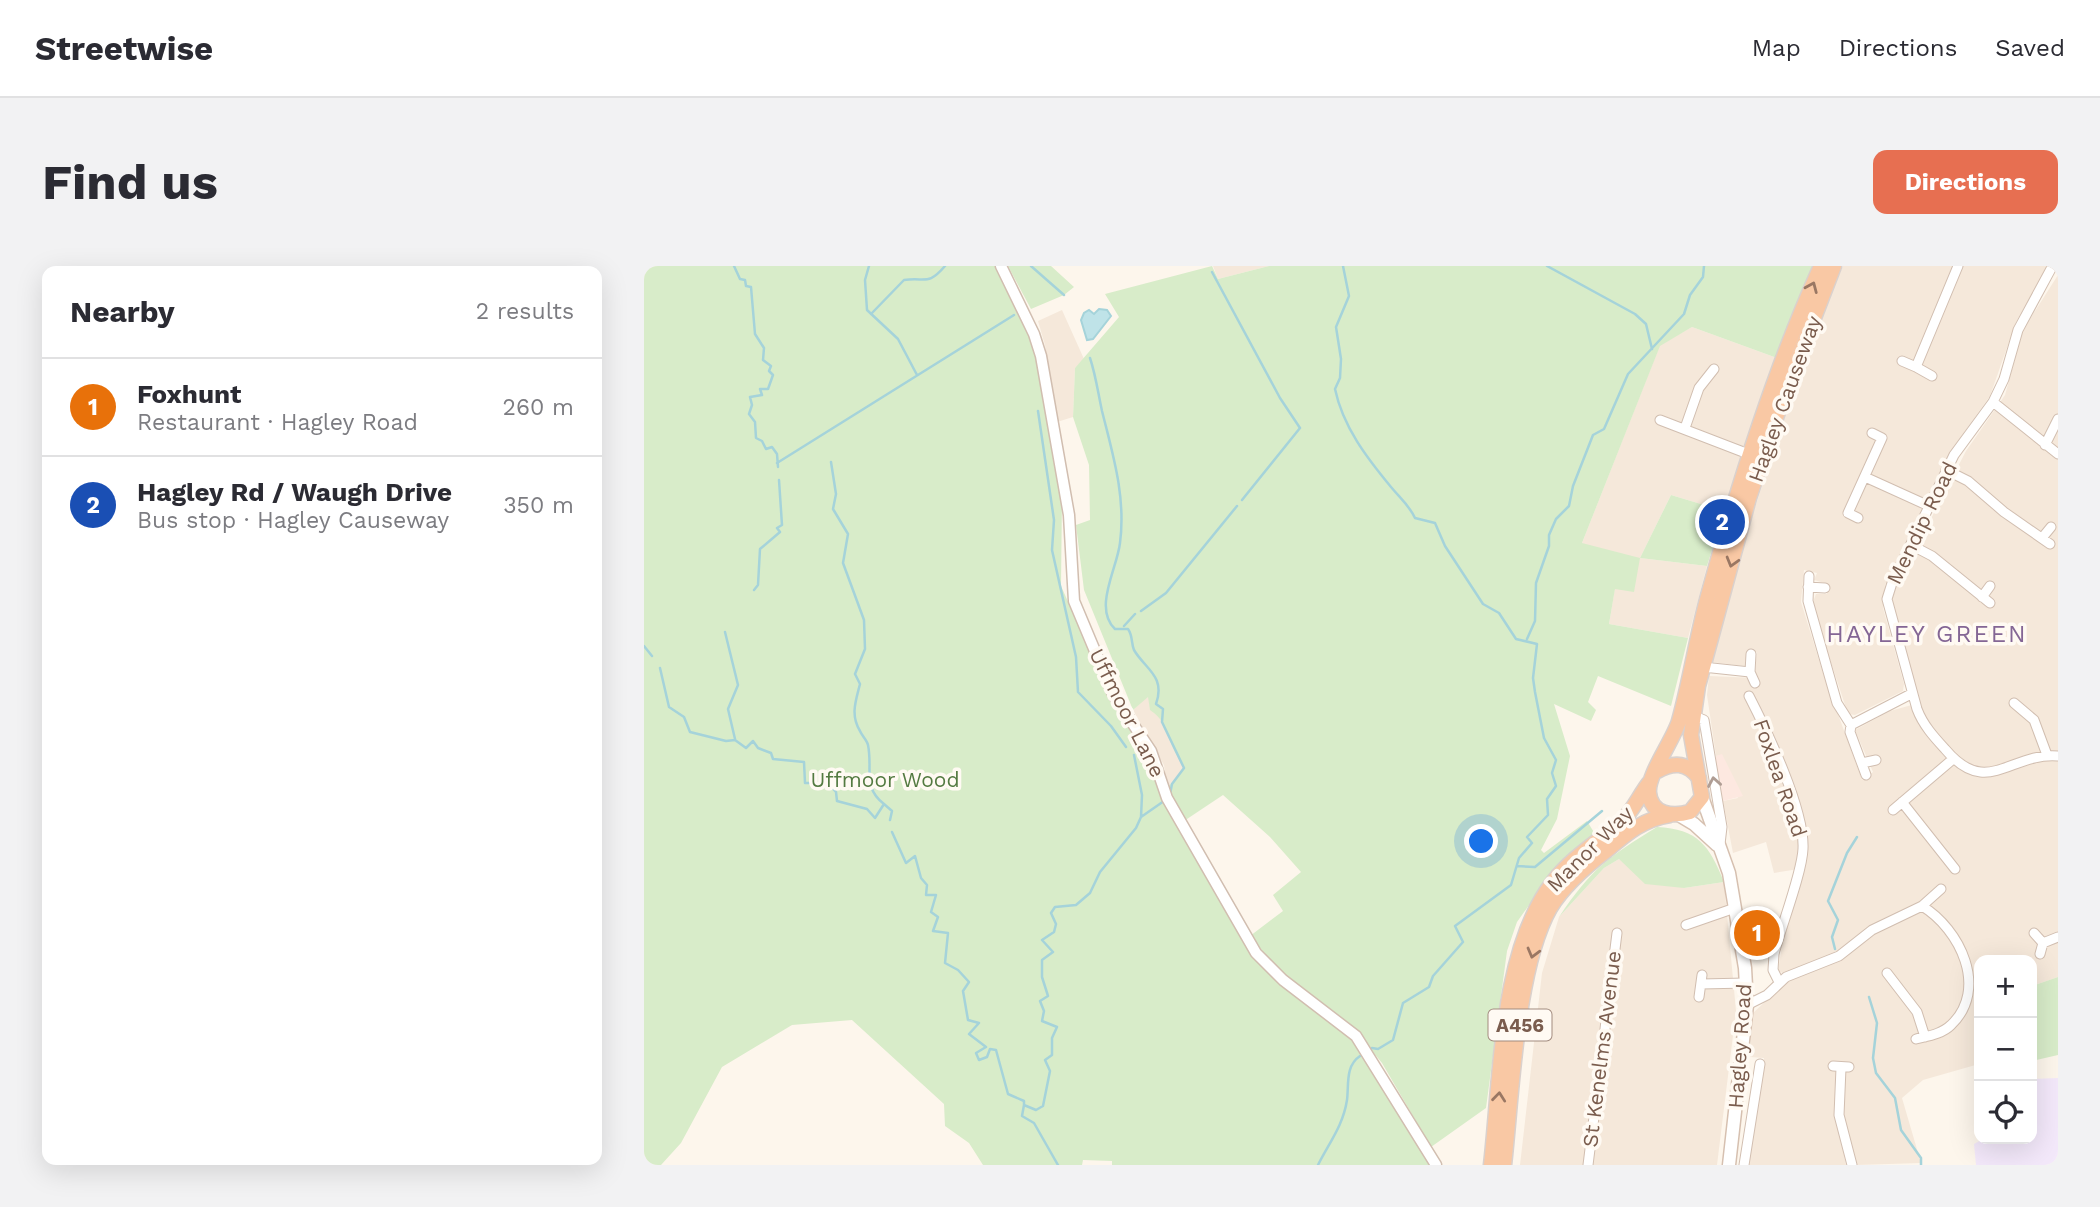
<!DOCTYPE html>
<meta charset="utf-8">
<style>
:root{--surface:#fff;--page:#f2f2f3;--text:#2b2b33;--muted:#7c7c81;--line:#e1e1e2;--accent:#e76f51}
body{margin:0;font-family:"Work Sans",sans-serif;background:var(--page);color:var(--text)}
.controls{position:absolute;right:21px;bottom:21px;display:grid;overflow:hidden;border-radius:14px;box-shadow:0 7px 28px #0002}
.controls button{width:63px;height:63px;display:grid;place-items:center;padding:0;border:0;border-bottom:2px solid var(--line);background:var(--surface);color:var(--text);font:35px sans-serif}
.you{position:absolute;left:838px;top:576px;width:24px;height:24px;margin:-18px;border:5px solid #fff;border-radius:50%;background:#1a73e8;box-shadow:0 0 0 10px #1a73e833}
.badge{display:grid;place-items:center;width:46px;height:46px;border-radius:50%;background:var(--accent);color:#fff;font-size:23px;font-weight:700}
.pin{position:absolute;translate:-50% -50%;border:4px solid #fff;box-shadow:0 2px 7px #0006}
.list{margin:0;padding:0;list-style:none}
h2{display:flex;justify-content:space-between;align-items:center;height:91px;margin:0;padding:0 28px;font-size:30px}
h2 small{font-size:23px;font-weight:400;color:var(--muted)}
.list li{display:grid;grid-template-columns:46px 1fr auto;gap:21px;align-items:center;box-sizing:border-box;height:98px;padding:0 28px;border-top:2px solid var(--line)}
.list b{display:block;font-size:26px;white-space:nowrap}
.list p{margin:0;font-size:23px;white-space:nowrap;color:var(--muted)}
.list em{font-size:23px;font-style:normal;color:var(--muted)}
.icon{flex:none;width:38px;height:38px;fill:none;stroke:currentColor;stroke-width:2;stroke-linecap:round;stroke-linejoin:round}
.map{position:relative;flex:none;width:1414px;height:899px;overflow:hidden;border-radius:14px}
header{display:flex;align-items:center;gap:42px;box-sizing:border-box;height:98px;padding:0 35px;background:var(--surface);border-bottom:2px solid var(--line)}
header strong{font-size:33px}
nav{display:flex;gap:38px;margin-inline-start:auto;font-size:24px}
.intro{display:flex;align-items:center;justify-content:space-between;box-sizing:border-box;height:168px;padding:0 42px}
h1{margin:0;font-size:49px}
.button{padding:18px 32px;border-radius:14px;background:var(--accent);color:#fff;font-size:24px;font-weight:700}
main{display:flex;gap:42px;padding:0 42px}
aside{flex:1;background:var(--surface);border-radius:14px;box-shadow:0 7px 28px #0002}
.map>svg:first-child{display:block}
.residential{fill:#f5e8da}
.commercial{fill:#fde8e0}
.education{fill:#f3e8fa}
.green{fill:#d8ecc9}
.water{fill:#bfe3e8;stroke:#a5d3da;stroke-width:2}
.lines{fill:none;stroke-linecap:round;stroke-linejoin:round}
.stream{stroke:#a5d3da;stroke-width:2.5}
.minor-casing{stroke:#d1beb0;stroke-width:11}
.tertiary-casing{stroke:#d1beb0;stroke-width:13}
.secondary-casing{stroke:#d6c0b0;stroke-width:15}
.trunk-casing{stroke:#dad1cd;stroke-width:17}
.minor{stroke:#fff;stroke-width:9}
.tertiary{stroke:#fff;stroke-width:10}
.secondary{stroke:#fff;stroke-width:12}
.trunk{stroke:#f9c8a4;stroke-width:14}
.oneway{stroke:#9a7763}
.oneway2{stroke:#af9d94}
.labels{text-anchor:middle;stroke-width:7;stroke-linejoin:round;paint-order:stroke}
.shield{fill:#fffaf3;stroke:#a28b7f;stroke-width:2}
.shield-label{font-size:19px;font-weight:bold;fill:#7a5c4d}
.street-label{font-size:21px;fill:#7a5c4d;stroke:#fffaf3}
.park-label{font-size:21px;fill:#537a41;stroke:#fffaf3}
.quarter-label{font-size:24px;letter-spacing:2px;fill:#846695;stroke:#fffaf3}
</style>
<header>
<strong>Streetwise</strong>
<nav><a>Map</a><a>Directions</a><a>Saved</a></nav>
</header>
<div class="intro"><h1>Find us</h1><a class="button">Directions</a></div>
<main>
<aside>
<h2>Nearby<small>2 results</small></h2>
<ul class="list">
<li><span class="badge" style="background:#e8710a">1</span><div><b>Foxhunt</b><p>Restaurant · Hagley Road</p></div><em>260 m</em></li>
<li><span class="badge" style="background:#1a4fb4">2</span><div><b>Hagley Rd / Waugh Drive</b><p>Bus stop · Hagley Causeway</p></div><em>350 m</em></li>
</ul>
</aside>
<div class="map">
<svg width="1414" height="899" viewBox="0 0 1414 899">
<rect width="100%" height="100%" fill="#fdf6ec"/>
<path class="residential" d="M569,0h56l-51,13z
M1199,0h205l-32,56 -26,74 -37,52 -68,137 -2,23 21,76 -1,7 -48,24 -7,-1 -36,-109 4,-11h11l1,-10 -14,-4 3,-7 -13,-3 -3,32 22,71 39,107 11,-8 -18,-42 35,-19 29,-8 -27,-99 2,-14 72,-139 39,-56 18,-65 35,-55v702l-26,9v-26h-53v104l-56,16 -21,18 19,65 -65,2 -13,-53 2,-39 4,-4h-16l5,3 -2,43 10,50h-97l15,-107 -14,-1 2,-43 36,-34 58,-23 -4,-5 -57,22 -7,-3 6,-39 21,-64 -31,5 -8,-31 -33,11 -10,-52 15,-3 -16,-43 -6,1 -9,-61 2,-19 48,2 -2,-9 2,-17 -10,-1 -2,15 -34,-4 22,-87 72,-221z
M418,44l22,49 -9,9 -2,49 -16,5 -12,-77 -7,-24z
M1048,61l85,31 -53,153 -53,-16 -31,63 67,8 -19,72 -79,-14 6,-36 -33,-45 78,-198z
M504,430l14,22 22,50 -17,20 -3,-23 -31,-55z
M975,593l65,29 40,-6 12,129 -19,154h-197l22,-192 17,-56 45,-49z"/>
<path class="commercial" d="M1078,488l21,42 -20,5 -7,-34v-11z"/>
<path class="education" d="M1414,812v87h-82l-2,-21 9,-5h49v-60z"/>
<path class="green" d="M0,0h352l26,50 21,63 19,119 -1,88 54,121 40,60 10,39 89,149 94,79 15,18 38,67 31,46h-320v-4l-29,-1 -1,5h-99l-14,-22 -24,-17 -1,-22 -92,-84 -60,5 -70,42 -41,76 -20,22h-17z
M364,0h43l23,21 -10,8 -33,14z
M568,0l6,13 51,-13h543l-35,92 -85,-31 -32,19 -78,197 58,15 31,-63 53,16 -17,55 -67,-8 -6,34 -19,-3 -6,35 79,14 -17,68 -73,-30 -10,26 8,8 -5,11 -37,-17 16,52 -13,63 -16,31 3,3 43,-32 8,13 -36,29 -42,59 -10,29 -21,157 -55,39 -49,-84 -33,-40 -67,-49 -32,-38 33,-25 -10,-16 28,-23 -31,-35 -47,-42 -39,26 -17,-33 17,-19c-3,-8 -8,-14 -11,-21 -7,-17 -8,-28 -23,-38l-2,-13 -15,13 -49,-120 -8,-65 14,-5 -1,-55 -16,-48 2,-49 44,-51 -14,-23z
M1013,561c41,2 52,18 67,55l-40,6 -39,-4 -26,-25 -15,9 -45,49c33,-49 48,-59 98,-90z
M1414,711v78l-26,6v-75z"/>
<path class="water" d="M455,43l8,1 4,6 -18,23 -6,1 -6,-20 3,-7 5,-3 5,4z"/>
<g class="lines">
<path class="stream" d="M90,0l6,13 5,1 1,6 5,1 4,47 9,14 -1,12 8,6 -2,5 4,4 -5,14h-8l2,6 -12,2 2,8 -3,9 6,8 1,16 6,3 4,8 6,-2 5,7 1,13
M225,0l-4,14 2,30 31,29 19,36
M387,0l33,29
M699,0l6,30 -13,31 5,32 -1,19 -5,11c8,38 32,69 56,98 9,11 18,18 24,31l20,5 10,23 38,58 16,9 17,26 21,5 -4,34 2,14 9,46 12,22 -4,13 4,13 -9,13 1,16 -21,22 5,6 -13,15 -8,27 -56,41 8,16 -30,34 -4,11 -26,16 -10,37 -15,9 -6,-1
M903,0l88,48 11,10 6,25
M568,6l68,126 20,30 -58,72
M227,48l33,-34c22,-3 24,6 41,-14
M446,92c6,18 8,35 12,53 11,44 24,86 18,132 -3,26 -27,65 -5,86h13c5,7 3,14 6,21 11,19 32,26 22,54l7,5 -1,13 22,46 -12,16 -2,10
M394,145l16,109 -2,30 24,107 2,35 33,34 15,21
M187,196l5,32 -3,15 15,25 -5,29 21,57 1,29 -10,25 5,10c-4,16 -10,31 0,47 2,5 7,9 8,14 5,24 -6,42 16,59
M133,197l237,-148
M110,324l4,-5 2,-36 20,-17 -3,-4 5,-3 -3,-45
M497,345l25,-18 71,-87
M480,360l11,-12
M81,366l13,53 -10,24 7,30
M883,373l8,-18 1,-38 13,-37v-11l7,-16 13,-13 4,-20 20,-51 11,-6 24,-55 56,-60 6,-19 13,-18 1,-11
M0,380l8,10
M16,402l9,39 15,10 6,15 36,9 9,-1 11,8 7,-7 5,7 13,5 2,6 31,3 1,21h23l8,9 1,9 30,8 8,9 9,-14 8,7 -2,9
M497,551l23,-16
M248,566l14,31 9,-7 6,22 6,7 -1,10h10l-5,17 7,5 -5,14 15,2 -3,30 13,7 11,12 -6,9 5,29 11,3 -10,11 17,13 -10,6 3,7 8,-3 3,-8 6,1 12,44 16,7v4
M873,600l18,1 67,-56
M1191,683l-3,-12 6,-17 -10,-19 19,-48 10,-16
M1225,731l8,26 -4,35 3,15 19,25 6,32 20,28v7
M414,899l-24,-42 -12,-7 2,-11 12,5 7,-4 7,-35 -5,-11 7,-5v-17l5,-11 -15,-6 2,-10 -4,-10 8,-5 -6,-19v-17l11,-8 -11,-12 12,-8 2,-8 -5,-11 4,-6 21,-2 14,-12 10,-21 36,-44 5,-11 1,-22 -8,-40
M674,899c11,-22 25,-39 29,-65 2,-15 -2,-34 13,-44"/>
<g class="minor-casing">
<path id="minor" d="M1408,1l-34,63 -14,49 -11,23 -39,53 -62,128 -5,16 30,110c6,16 17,28 28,40 42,50 65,3 113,7
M1258,95l14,6
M1288,110l-16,-9 42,-101
M1349,136l65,52
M1016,154l91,35
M1041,162l14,-40 15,-19
M1401,179l13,-26
M1302,204l22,11 36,31 46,32
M1221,211l64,29
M1214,252l-10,-5 34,-75 -10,-5
M1398,272l9,-11
M1267,279l21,11 58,47
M1165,310l-1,25 29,102 14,22 60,-31
M1164,321l17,1
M1338,331l8,-11
M1059,401l47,5 1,-18
M1106,406l5,11
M1105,430c18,35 56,114 54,153 -1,24 -22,78 -29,105l-1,16 6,12
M1370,437l20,17 13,35
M1048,449l12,5 18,107 -2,17
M1207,459l-1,7 16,43
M1218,497l14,-3
M1258,536l53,67
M1249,544l60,-51
M1278,640l19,-17
M1042,659l49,-17
M1390,667l9,10 -3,11
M1399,677l15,-6
M1243,707l30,39 8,25
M1057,718l45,-1
M1055,731l3,-22
M1103,739l20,-10 19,-18 53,-21 33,-26 50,-24c38,23 67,83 29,119 -9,9 -23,11 -35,14
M1189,800l16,1
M1197,802l-2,47 13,50
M944,899l29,-232
M1100,899l16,-101"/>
</g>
<g class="tertiary-casing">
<path id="tertiary" d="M357,0l33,68 7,22 28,159 5,86 39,93 38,57 16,47 89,155 27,27 73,56 80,129"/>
</g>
<g class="secondary-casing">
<path id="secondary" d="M1058,531l27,76 16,95 2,37 -18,160
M1035,549l15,9 23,21"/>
</g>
<g class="trunk-casing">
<path id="trunk" d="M1177,0c-47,104 -82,216 -112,326 -12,42 -18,86 -30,129 -6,20 -32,54 -30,72 2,22 24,24 41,19l12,-15 -11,-62 7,-49 51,-188 31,-92 54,-140
M1013,505c16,-9 30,-9 42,7
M847,899c10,-86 9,-214 62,-283 19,-25 45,-40 68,-60 12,-11 18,-26 28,-39
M860,899c8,-70 12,-197 46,-257 14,-23 35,-41 56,-57 20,-17 37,-32 64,-36"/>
</g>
<use href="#minor" class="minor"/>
<use href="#tertiary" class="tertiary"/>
<use href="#secondary" class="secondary"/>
<use href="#trunk" class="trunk"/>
</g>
<defs><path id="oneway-chevron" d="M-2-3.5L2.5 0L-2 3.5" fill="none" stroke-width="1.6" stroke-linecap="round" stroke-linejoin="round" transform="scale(1.75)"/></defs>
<g class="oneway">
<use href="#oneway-chevron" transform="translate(1168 21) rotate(-67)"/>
<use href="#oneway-chevron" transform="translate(1088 296) rotate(106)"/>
<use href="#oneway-chevron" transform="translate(889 687) rotate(105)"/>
<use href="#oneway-chevron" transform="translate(855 831) rotate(-84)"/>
</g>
<use class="oneway2" href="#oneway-chevron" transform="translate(1070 516) rotate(-100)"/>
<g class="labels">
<rect class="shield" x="844.5" y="743.5" width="63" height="31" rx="5"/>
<g class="shield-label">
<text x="876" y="766">A456</text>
</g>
<g class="street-label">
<text transform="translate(1141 133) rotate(-70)" y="7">Hagley Causeway</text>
<text transform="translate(1278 257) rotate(-64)" y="7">Mendip Road</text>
<text transform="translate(483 447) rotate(63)" y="7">Uffmoor Lane</text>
<text transform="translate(1136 512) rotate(71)" y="7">Foxlea Road</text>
<text transform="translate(946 583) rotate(-45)" y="7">Manor Way</text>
<text transform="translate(1096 780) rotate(-86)" y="7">Hagley Road</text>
<text transform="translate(958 783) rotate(-83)" y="7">St Kenelms Avenue</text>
</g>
<g class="park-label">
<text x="241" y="521">Uffmoor Wood</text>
</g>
<g class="quarter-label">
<text x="1283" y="376">HAYLEY GREEN</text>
</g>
</g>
</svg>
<div class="controls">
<button>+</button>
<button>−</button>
<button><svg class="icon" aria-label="locate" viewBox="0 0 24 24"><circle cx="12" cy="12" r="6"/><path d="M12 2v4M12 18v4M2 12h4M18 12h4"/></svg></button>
</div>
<div class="you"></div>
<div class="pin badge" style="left:1113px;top:667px;background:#e8710a">1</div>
<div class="pin badge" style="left:1078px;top:256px;background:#1a4fb4">2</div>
</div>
</main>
